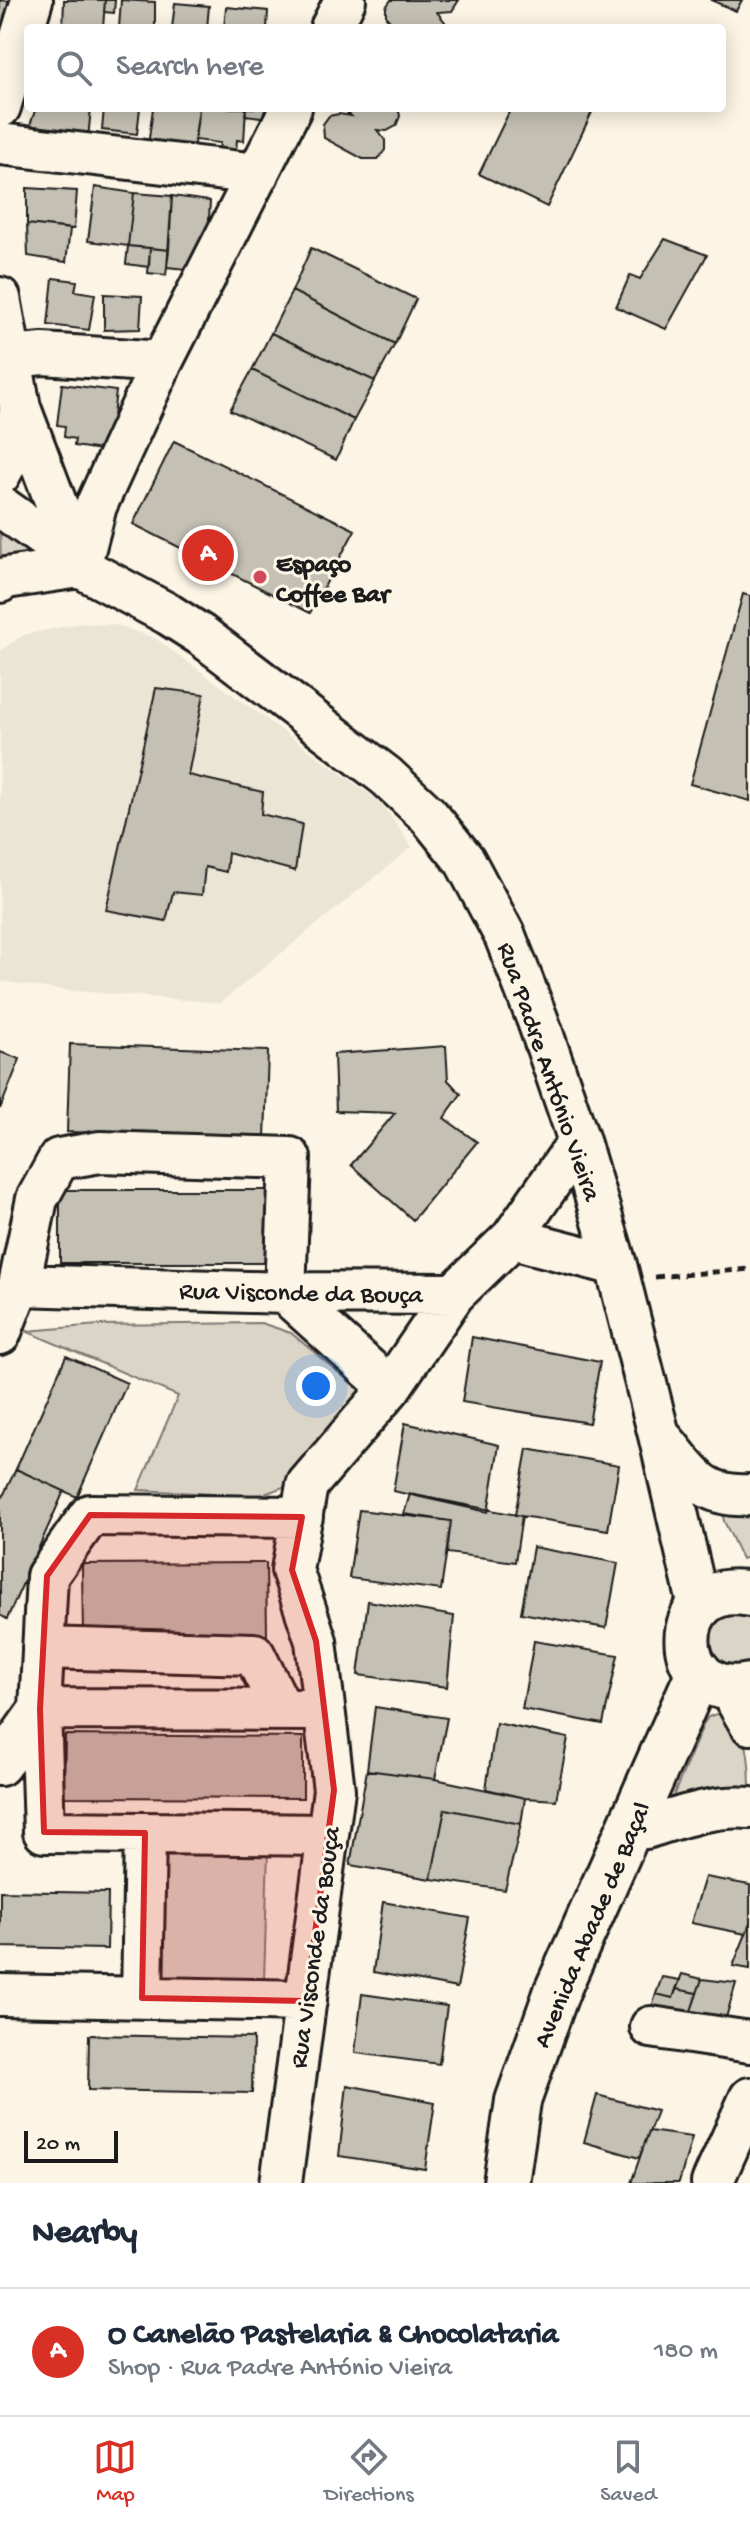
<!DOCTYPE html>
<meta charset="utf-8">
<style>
:root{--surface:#fff;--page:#f2f2f3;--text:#1f2937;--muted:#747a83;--line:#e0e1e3;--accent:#d93025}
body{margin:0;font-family:"Gochi Hand",sans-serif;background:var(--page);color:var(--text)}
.scale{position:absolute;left:24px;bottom:20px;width:94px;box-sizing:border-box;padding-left:8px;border:4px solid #1c1c1c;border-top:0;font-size:22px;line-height:28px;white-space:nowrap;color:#1c1c1c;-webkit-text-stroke:6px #fcf5e5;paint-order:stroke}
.you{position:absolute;left:316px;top:1386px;width:28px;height:28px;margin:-20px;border:6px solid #fff;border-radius:50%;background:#1a73e8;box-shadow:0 0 0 12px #1a73e833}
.badge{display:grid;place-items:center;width:52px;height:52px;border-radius:50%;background:var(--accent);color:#fff;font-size:26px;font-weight:700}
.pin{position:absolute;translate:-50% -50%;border:4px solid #fff;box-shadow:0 2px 8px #0006}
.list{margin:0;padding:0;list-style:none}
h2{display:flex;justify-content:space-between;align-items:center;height:104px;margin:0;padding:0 32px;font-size:34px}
h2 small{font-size:26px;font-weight:400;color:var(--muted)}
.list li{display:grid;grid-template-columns:52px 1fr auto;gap:24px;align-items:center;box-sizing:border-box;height:128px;padding:0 32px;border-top:2px solid var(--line)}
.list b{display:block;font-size:30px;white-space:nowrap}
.list p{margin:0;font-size:26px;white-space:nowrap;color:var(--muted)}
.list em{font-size:26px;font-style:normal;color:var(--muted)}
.icon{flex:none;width:44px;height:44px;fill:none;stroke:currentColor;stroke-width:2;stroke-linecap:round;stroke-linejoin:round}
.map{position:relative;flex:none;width:750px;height:2183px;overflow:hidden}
.search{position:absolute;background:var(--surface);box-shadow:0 4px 20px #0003;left:24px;right:24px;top:24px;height:88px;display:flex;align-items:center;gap:20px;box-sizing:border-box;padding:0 28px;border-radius:8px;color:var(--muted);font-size:30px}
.sheet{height:232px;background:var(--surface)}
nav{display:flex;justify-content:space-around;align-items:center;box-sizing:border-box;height:112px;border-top:2px solid var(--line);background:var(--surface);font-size:22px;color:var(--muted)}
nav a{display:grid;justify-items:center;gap:4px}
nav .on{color:var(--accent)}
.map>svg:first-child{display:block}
.built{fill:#ebe5d6}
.green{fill:#dbd5c8;stroke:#7c7872;stroke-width:2}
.building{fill:#c4c0b3;stroke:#1c1c1c;stroke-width:2}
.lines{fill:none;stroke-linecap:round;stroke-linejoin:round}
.minor-casing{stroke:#1c1c1c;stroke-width:46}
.major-casing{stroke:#1c1c1c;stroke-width:50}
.path{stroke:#1c1c1c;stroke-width:5;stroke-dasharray:8 6;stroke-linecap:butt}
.minor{stroke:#fcf5e5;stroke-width:40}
.major{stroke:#fcf5e5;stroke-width:44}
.marked{fill:#d62828;fill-opacity:0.2;stroke:#d62828;stroke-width:6;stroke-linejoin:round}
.poi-dot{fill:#d1495b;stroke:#fcf5e5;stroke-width:3}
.labels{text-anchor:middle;stroke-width:6;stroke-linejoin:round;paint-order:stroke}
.poi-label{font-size:26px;font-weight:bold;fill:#1c1c1c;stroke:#fcf5e5;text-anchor:start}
.street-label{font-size:26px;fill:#1c1c1c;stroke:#fcf5e5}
</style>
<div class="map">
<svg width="750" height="2183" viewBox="0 0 750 2183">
<rect width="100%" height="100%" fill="#fcf5e5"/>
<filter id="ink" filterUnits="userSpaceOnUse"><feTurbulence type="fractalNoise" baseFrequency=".0125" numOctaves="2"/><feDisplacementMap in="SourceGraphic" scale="16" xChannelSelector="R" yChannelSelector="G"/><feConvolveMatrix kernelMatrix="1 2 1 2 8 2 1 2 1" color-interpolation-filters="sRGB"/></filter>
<g filter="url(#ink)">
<path class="built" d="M81,623l35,2 39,13 225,164 32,45 -192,156 -167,-14 -53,-8v-330l23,-16z"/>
<path class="green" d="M0,533l16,4 41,22h-56z
M261,1323l30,10 78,65 -72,84 -38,14 -121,-6 40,-94 -152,-65 73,-6z
M750,1509v47l-8,3 -18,-38 -2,-10z
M750,1612v55l-19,3 -24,-18 2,-29 6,-8z
M721,1712c29,14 29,52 29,82l-79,7 33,-78 4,-6z
M161,1848l107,3 -4,130 -107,-3z"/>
<path class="building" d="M0,0l18,2 -18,38z
M64,0h41l-2,28h-40z
M105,0h10l-1,13 -10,-1z
M121,0l34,2v26h-36z
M391,0h68l-7,11 -15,1 8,10 1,6h-68l9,-3 10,2 -11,-10v-10z
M711,0h31l-6,11z
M175,3l34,3 -2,22h-35z
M226,7l42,4 -1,17h-43z
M36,108h55l-3,31 -60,-8z
M104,108h36l-3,26 -35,-4z
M153,108h46l-6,43 -45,-5z
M199,108h47l-2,33 -7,-1 -1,11 -17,-2 1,-6 -25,-3z
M246,108h31v11l-32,-4z
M342,108h56l2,8 -4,10 -9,5 -10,-1 8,10v10l-7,9h-15l-39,-21 -1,-14 6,-8 10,-2 12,2z
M511,108h83l-47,99 -68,-33z
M95,187l39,6 -6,53 -40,-5z
M27,188l50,3 -3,38 -47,-5z
M134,193l38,3 -3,54 -41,-4z
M172,196l38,5 -4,70 -39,-4z
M27,224l43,5 -4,33 -38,-6z
M665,239l42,16 -41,74 -50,-22 14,-32 10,4z
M128,246l22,2 -1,19 -23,-3z
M150,248l19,2 -3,25 -18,-2z
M311,248l105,51 -21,45 -103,-53z
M53,278l24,3 -2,10 20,3 -6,36 -41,-5z
M292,291l103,53 -20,37 -104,-48z
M104,294l38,2 -2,33 -36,1z
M271,333l104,48 -21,39 -102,-50z
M252,370l102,50 -18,40 -106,-50z
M62,384l54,7 -6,50 -8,-1 -1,10 -27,-4 1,-7 -11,-2 1,-11 -8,-1z
M174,441l181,89 -45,83 -177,-89z
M743,594l7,2v205l-60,-17z
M156,688l48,6 -16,81 75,17 -2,22 41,10 -7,47 -67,-18 -2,19 -21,-5 -3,28 -29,-3 -7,29 -60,-11z
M70,1044l198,7 -3,87 -198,-6z
M446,1046l2,34 13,14 -17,24 33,24 -64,78 -62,-55 44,-52 -59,-2 -2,-57z
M0,1052l20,7 -20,50z
M60,1190h222l-1,73h-221z
M472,1337l128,25 -11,61 -127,-21z
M66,1356l61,27 -50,114 -61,-28z
M405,1423l94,22 -11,67 -95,-21z
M527,1449l92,16 -11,65 -93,-15z
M16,1469l48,22 -57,128 -7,-4v-113z
M410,1494l112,22 -7,46 -68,-9 4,-32 -47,-7z
M359,1510l92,11 -10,69 -92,-12z
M533,1547l85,16 -12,65 -85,-15z
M266,1563l1,72 -184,1 -1,-72z
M368,1601l86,15 -7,71 -89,-12z
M534,1641l84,14 -15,69 -81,-15z
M375,1707l72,11 -12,61 -68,-9z
M496,1723l72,15 -12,62 -31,-2 -39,-9z
M65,1735l238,2v61l-239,-1z
M367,1770l68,9 90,19 -4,26 -76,-15 -14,70 -81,-14z
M445,1809l76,15 -16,66 -74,-11z
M705,1877l45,8v38l-4,11 -55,-11z
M0,1891l108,2 -1,56 -107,-2z
M383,1902l87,16 -13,70 -84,-16z
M750,1923v46l-17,-3 13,-32z
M682,1974l20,5 -5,14 -21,-4z
M662,1977l18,3 -7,18 -17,-4z
M702,1979l34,4 -13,45 -35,-8z
M676,1989l21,4 -9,27 -38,-6 6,-20 17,4z
M362,1994l85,12 -8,58 -84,-11z
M89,2035l164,3 -1,55 -164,-3z
M347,2085l88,17 -10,67 -86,-13z
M597,2095l60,16 -18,47 -55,-16z
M649,2131l43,6 -13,46h-48z"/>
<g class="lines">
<g class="minor-casing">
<path id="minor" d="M331,28l14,-28
M0,107l32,-107
M0,144l258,30
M0,298l20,110 59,156
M11,357l32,-3 119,8
M0,474l15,-28 5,-38
M0,506l66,47 14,14 88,47 33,21 185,141 42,39 37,46 40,75 33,85 41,120 37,124 43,170 40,172
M80,567l16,-61 66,-144 129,-254
M0,582l6,-4 74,-11
M512,1238l104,27
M19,1285l266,8 169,1
M0,1334l19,-49 18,-86 22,-40 41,-7 190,6 -5,135 105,95
M664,1441c28,33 38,57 86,54
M302,1517l-212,-2 -43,61 -7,133 4,123 284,3
M43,1648l211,6 28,56
M729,1688l21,36
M0,1765l40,-56 284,1
M646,1828c35,-11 67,-23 104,-20
M0,1995l306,6
M142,1998l3,-165
M651,2027l99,15
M281,2183l53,-393 -18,-149 -24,-71 15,-85 83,-97 64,-94 58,-56 67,-97
M712,2183l38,-85"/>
</g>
<g class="major-casing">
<path id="major" d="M750,1594c-84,-18 -83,110 0,92
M506,2183l12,-82 39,-110 142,-319"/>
</g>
<path class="path" d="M655,1277l95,-8"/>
<use href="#minor" class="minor"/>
<use href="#major" class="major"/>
</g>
</g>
<path class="marked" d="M90,1515l212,2 -10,53 24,71 18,149 -28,211 -164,-3 3,-165 -101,-1 -4,-123 7,-133z"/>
<circle class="poi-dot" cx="260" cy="577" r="8"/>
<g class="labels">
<g class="poi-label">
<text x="276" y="571">Espaço<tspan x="276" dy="30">Coffee Bar</tspan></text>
</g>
<g class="street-label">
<text transform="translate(551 1071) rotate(71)" y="9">Rua Padre António Vieira</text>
<text transform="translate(301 1291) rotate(1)" y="9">Rua Visconde da Bouça</text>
<text transform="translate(590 1924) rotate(-67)" y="9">Avenida Abade de Baçal</text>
<text transform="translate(313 1947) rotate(-82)" y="9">Rua Visconde da Bouça</text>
</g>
</g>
</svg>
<div class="scale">20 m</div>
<div class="you"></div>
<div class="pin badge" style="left:208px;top:555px">A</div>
<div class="search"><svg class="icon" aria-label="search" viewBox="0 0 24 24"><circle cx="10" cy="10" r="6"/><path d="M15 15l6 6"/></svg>Search here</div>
</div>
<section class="sheet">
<h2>Nearby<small></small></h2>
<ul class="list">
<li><span class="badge">A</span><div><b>O Canelão Pastelaria &amp; Chocolataria</b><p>Shop · Rua Padre António Vieira</p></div><em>180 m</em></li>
</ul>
</section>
<nav>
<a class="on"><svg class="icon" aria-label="map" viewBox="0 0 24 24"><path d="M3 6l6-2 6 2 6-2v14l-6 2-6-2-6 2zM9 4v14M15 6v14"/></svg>Map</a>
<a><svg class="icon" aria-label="directions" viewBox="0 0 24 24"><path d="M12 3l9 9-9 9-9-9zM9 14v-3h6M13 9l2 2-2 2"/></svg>Directions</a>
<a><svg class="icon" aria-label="saved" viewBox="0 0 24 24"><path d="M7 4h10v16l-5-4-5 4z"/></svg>Saved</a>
</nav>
